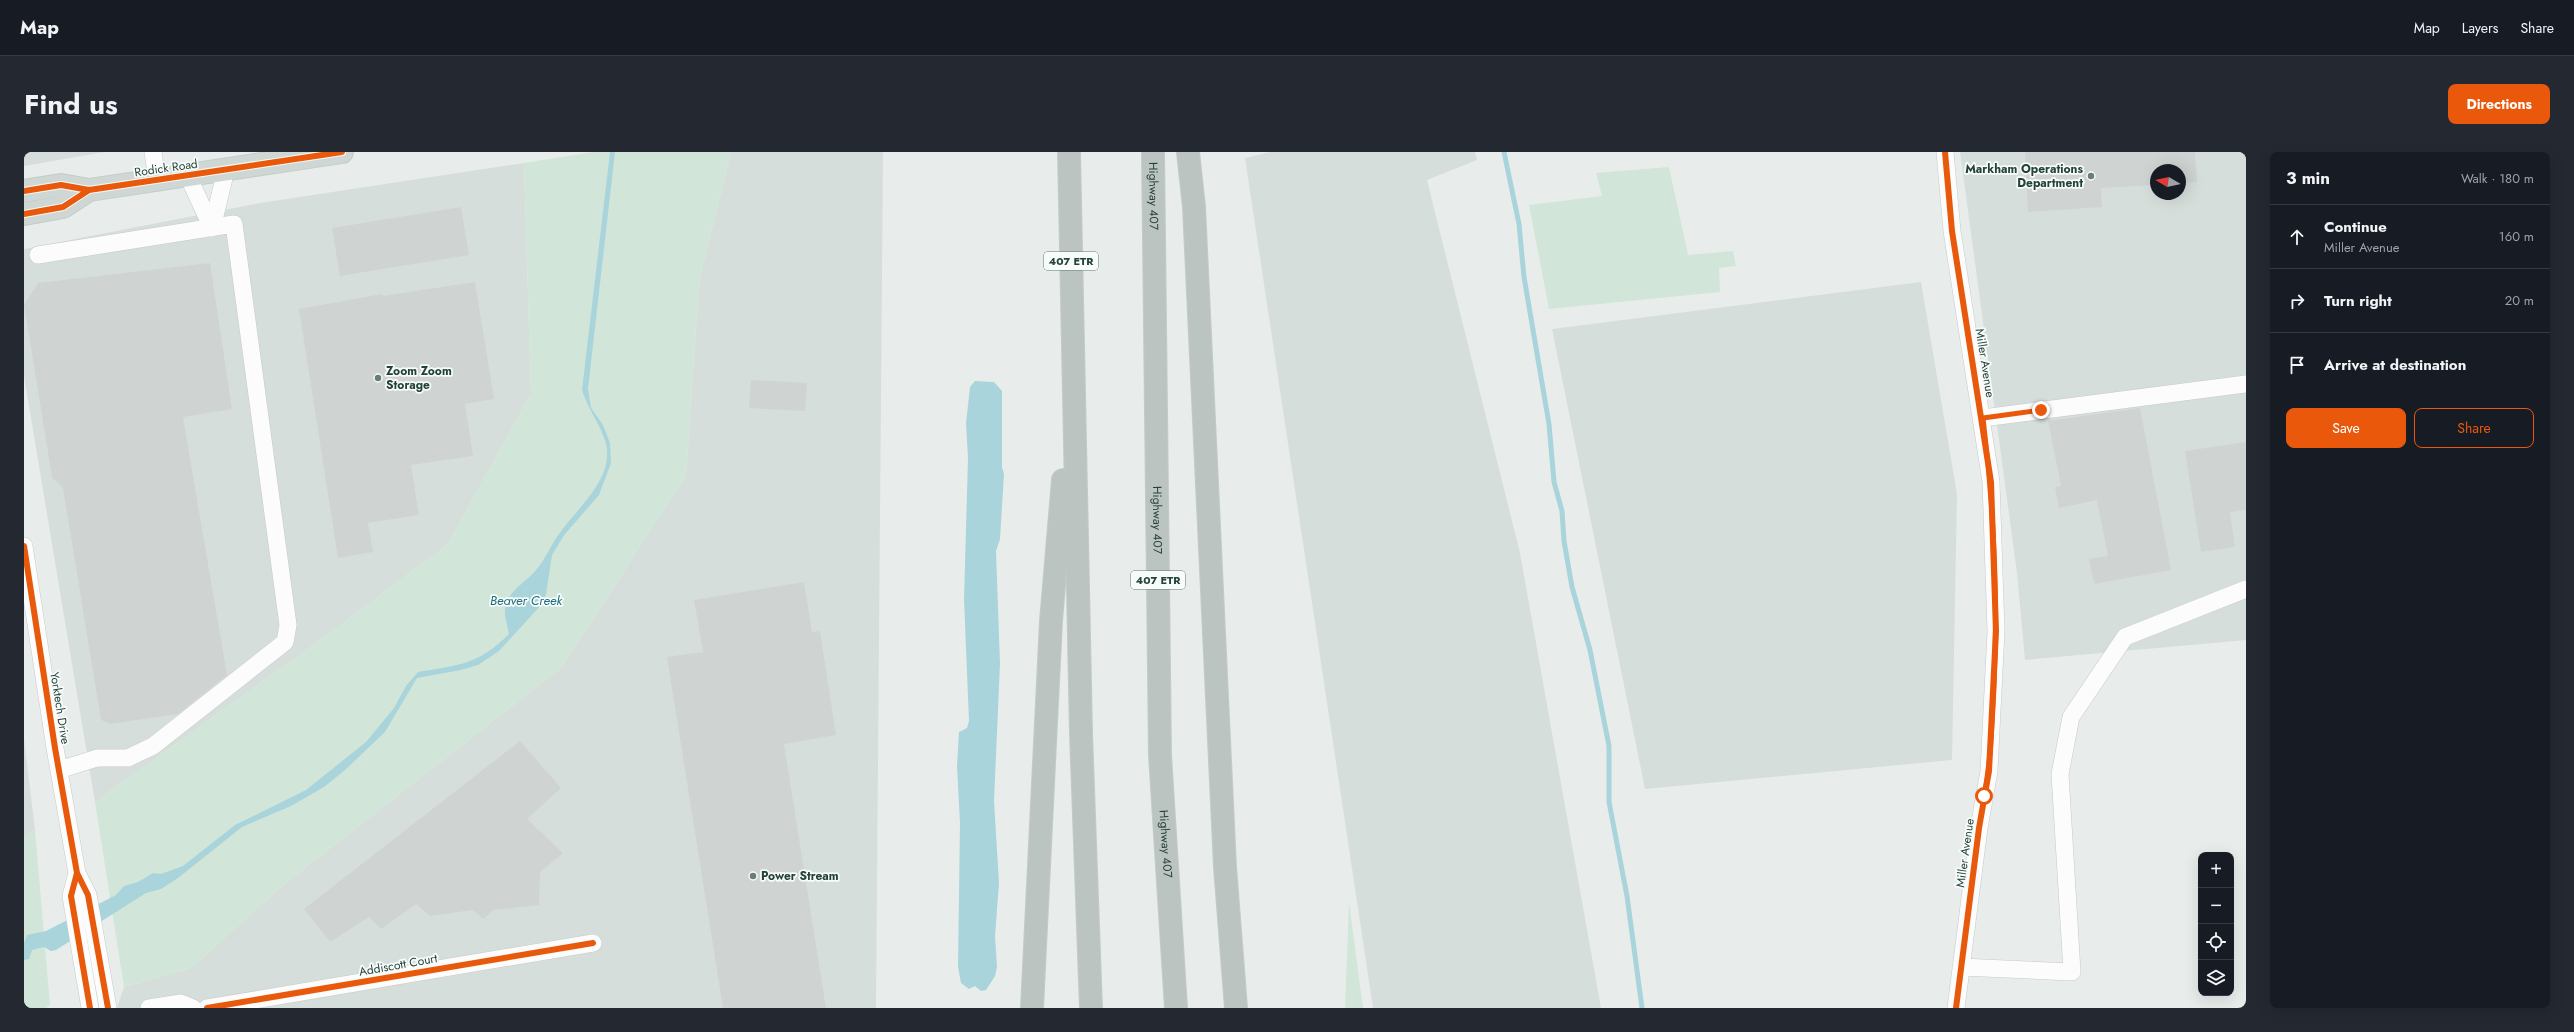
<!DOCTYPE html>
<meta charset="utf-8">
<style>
:root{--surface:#171b24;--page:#242831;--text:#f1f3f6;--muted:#9ea1a6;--line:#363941;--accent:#ea580c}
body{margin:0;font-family:Jost,sans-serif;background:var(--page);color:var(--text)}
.controls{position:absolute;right:12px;bottom:12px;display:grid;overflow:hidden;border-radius:8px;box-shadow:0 4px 16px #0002}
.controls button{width:36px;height:36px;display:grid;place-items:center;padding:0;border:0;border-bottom:1px solid var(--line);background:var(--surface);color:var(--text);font:20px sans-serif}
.compass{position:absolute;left:2126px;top:12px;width:36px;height:36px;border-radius:50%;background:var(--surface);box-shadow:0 4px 16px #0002;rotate:279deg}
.stop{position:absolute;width:12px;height:12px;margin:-9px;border:3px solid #ea580c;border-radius:50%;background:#fff}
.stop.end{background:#ea580c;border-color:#fff;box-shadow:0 1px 4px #0008}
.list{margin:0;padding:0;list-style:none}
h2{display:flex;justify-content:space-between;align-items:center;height:52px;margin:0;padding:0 16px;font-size:17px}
h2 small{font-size:13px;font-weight:400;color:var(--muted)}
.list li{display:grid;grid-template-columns:26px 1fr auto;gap:12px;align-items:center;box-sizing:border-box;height:64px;padding:0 16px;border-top:1px solid var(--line)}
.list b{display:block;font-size:15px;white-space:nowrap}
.list p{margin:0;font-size:13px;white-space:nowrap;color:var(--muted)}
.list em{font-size:13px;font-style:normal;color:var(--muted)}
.actions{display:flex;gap:8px;padding:12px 16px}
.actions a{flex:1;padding:9px 0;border:1px solid var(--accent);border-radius:8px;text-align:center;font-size:14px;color:var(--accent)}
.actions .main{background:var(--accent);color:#fff}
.icon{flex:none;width:22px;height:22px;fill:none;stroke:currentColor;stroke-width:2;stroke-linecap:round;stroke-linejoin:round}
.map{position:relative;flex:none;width:2222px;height:856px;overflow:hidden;border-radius:8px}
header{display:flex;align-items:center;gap:24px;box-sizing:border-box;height:56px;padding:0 20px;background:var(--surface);border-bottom:1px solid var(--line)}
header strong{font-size:19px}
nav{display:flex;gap:22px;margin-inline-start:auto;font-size:14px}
.intro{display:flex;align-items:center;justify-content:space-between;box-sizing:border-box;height:96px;padding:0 24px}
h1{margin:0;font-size:28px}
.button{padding:10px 18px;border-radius:8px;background:var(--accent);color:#fff;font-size:14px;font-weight:700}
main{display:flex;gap:24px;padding:0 24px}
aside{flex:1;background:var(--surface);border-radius:8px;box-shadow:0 4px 16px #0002}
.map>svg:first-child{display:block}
.built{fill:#d6dedb;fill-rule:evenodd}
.green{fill:#d1e6d8}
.water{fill:#a9d4db}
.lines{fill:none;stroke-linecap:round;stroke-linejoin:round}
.stream{stroke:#a9d4db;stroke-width:5}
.building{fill:#cfd4d2}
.minor-casing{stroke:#c5cac8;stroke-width:18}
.major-casing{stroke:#c3ccc9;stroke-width:24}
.highway-casing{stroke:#c3ccc9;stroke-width:24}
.minor{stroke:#fcfcfc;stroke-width:17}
.major{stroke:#cfd7d5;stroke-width:22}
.highway{stroke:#bcc4c2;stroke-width:22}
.cycleway-casing{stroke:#f7fbf9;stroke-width:8}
.cycleway{stroke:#e8590c;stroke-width:6}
.route{stroke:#ea580c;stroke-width:5}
.poi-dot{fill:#697e78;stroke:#f7fbf9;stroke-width:1.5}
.labels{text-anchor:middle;stroke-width:3.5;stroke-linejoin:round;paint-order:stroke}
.shield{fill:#f7fbf9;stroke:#637a73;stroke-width:1}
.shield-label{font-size:11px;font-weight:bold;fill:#24423a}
.street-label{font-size:12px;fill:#24423a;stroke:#f7fbf9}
.poi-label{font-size:12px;font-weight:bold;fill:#24423a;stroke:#f7fbf9;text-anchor:start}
.water-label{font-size:13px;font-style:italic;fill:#1c6f80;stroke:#f7fbf9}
</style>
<header>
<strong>Map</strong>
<nav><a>Map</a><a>Layers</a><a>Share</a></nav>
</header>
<div class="intro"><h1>Find us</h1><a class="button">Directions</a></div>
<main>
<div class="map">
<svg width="2222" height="856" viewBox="0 0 2222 856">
<rect width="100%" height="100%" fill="#e8edeb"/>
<path class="built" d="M0,0h81l-81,14z
M707,0h152l-7,856h-759l7,-21 67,-19 91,-82 280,-219 124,-192 13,-193z
M1246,0h205l2,8 -50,20 93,373 81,455h-228l-128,-850z
M1936,0h286v488l-221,20 -8,-87zM2132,18h24v24h-24z
M500,11l7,231 -83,150 -118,89 -235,169 -71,-426v-127l236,-46z
M1897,130l36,212 -5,266 -307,29 -93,-460z
M0,586l11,92 -11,7z"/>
<path class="green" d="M569,0h138l-32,130 -13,193 -124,192 -280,219 -91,82 -67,19 -29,-185 235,-169 118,-89 83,-150 -7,-231z
M1645,15l19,88 45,-4 3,15 -17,2 1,24 -171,17 -20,-104 73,-9 -6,-23z
M11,678l15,175 -4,3h-22v-171z
M1325,750l14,106h-18z"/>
<path class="water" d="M586,0h5l-27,237 3,19 12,17 7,18 1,20 -12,32 -34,39 -13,21 -6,39 -4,10 -43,47 -21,14 -17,5 -44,8 -32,54 -40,38 -21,17 -33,19 -49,21 -64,51 -17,11 -15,4 -90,57 -5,1 -7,-4 -12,3 -3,9 -5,1v-17l3,-8 19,-4 70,-36 8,-9 14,-4 15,-9 8,1 22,-8 52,-41 71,-35 60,-48 28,-34 12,-22 12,-14c41,-7 60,-7 91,-38 -2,-11 -7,-23 -2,-33 7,-14 20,-20 29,-31 9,-10 15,-25 23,-36 17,-25 51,-51 48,-85 -2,-18 -19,-39 -25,-59z
M951,229l19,1 8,9v76l2,7 -4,65 -4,12 4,113 -6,137 5,82 -4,53 2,31 -2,9 -9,14 -5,1 -6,-5 -6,3 -8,-6 -3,-16 2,-144 -3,-57 2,-34 8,-4 2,-7 -5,-122 4,-141 -2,-35 4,-36z"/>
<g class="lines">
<path class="stream" d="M1480,0l15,72 5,53 25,147 5,58 8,29 2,30 8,46 18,63 19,96v56l18,94 15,112"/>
</g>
<path class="building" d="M2001,0h170l2,30 -17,1v-13h-24v15l-55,3 1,19 -74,5z
M437,55l8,48 -129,21 -8,-48z
M186,111l22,146 -49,8 44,258 -49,39 -68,10 -9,-4 -38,-232 -11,-11 -28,-172 14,-22z
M451,130l19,117 -29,5 8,52 -62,9 8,50 -51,8 5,29 -35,6 -39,-249 83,-15 1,2z
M727,228l56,3 -2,28 -56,-3z
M2116,256l31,162 -77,14 -5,-25 19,-3 -11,-56 -38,8 -4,-21 6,-1 -13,-65z
M2222,290v68l-16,2 5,35 -34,5 -16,-101z
M780,430l8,50 8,-1 16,104 -52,9 42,264h-103l-56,-351 36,-5 -9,-52z
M496,589l41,47 -34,31 36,34 -23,19 -1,33 -45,5 -11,9 -10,-9 -43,6 -14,-12 -35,25 -12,-12 -39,25 -26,-33z"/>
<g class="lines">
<g class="minor-casing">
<path id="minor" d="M129,0l4,28
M1921,0l7,79 39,251 5,149 -7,140 -10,57 -23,180
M164,24l24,52
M188,76l14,-58
M14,103l196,-31 54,401 -3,17 -132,104 -25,12h-31l-38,12
M1959,266l263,-34
M0,394l31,202 22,125 11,22 20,113
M53,721l-6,23 19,112
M1937,815l111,5 -12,-198 11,-57 54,-80 121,-48
M125,856l32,-5 12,5
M183,856l386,-65"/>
</g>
<g class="major-casing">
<path id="major" d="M0,39l37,-6 28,5 253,-38
M0,62l39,-7 26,-17"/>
</g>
<g class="highway-casing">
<g id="highway">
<path d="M1045,0l12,581 10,275"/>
<path id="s1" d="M1129,0l7,603 16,253"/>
<path d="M1164,0l6,55 31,660 11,141"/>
<path d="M1008,856l19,-387 12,-141"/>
</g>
</g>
<use href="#minor" class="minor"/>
<use href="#major" class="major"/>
<use href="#highway" class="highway"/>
<g class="cycleway-casing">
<path id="cycleway" d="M1921,0l7,79 39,251 5,149 -7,140 -10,57 -23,180
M0,39l37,-6 28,5 253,-38
M0,62l39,-7 26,-17
M0,394l31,202 22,125 11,22 20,113
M53,721l-6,23 19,112
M183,856l386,-65"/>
</g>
<use href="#cycleway" class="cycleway"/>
</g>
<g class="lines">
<path class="route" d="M1960,644c7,-36 8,-72 10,-109 4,-90 0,-179 -11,-269l58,-8"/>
</g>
<g class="poi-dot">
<circle cx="2067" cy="24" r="4"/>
<circle cx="354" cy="226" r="4"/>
<circle cx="729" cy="724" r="4"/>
</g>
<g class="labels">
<g class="shield">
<rect x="1020" y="100" width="54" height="18" rx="3"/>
<rect x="1107" y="419" width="54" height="18" rx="3"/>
</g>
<g class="shield-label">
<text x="1047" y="113">407 ETR</text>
<text x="1134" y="432">407 ETR</text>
</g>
<g class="street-label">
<text transform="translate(142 16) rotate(-8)" y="4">Rodick Road</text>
<text dy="4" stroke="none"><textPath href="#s1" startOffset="44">Highway 407</textPath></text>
<text transform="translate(1961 211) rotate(81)" y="4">Miller Avenue</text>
<text dy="4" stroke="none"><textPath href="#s1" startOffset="368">Highway 407</textPath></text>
<text transform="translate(36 556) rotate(81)" y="4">Yorktech Drive</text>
<text dy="4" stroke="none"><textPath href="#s1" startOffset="692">Highway 407</textPath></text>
<text transform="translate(1941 701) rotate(-82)" y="4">Miller Avenue</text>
<text transform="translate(374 813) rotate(-10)" y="4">Addiscott Court</text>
</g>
<g class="poi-label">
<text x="2059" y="21" text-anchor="end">Markham Operations<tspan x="2059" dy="14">Department</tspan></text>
<text x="362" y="223">Zoom Zoom<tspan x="362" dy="14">Storage</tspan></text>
<text x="737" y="728">Power Stream</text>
</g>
<g class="water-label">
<text x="502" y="453">Beaver Creek</text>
</g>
</g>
</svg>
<div class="controls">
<button>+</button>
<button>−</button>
<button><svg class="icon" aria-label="locate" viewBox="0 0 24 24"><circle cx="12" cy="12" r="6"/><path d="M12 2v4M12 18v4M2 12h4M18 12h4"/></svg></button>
<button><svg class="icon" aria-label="layers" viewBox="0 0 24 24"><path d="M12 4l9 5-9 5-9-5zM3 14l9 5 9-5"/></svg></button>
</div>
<svg class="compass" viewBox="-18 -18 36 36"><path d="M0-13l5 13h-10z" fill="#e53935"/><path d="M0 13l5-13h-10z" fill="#9ea1a6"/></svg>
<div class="stop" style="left:1960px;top:644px"></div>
<div class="stop end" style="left:2017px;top:258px"></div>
</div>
<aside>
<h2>3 min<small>Walk · 180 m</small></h2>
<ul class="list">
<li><svg class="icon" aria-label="ahead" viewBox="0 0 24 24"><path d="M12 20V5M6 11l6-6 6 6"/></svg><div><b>Continue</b><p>Miller Avenue</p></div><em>160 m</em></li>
<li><svg class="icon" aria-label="right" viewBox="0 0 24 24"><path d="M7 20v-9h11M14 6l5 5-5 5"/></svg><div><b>Turn right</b></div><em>20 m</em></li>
<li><svg class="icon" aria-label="arrive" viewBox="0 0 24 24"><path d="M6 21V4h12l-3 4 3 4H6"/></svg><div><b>Arrive at destination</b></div></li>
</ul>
<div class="actions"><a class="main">Save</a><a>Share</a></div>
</aside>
</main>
